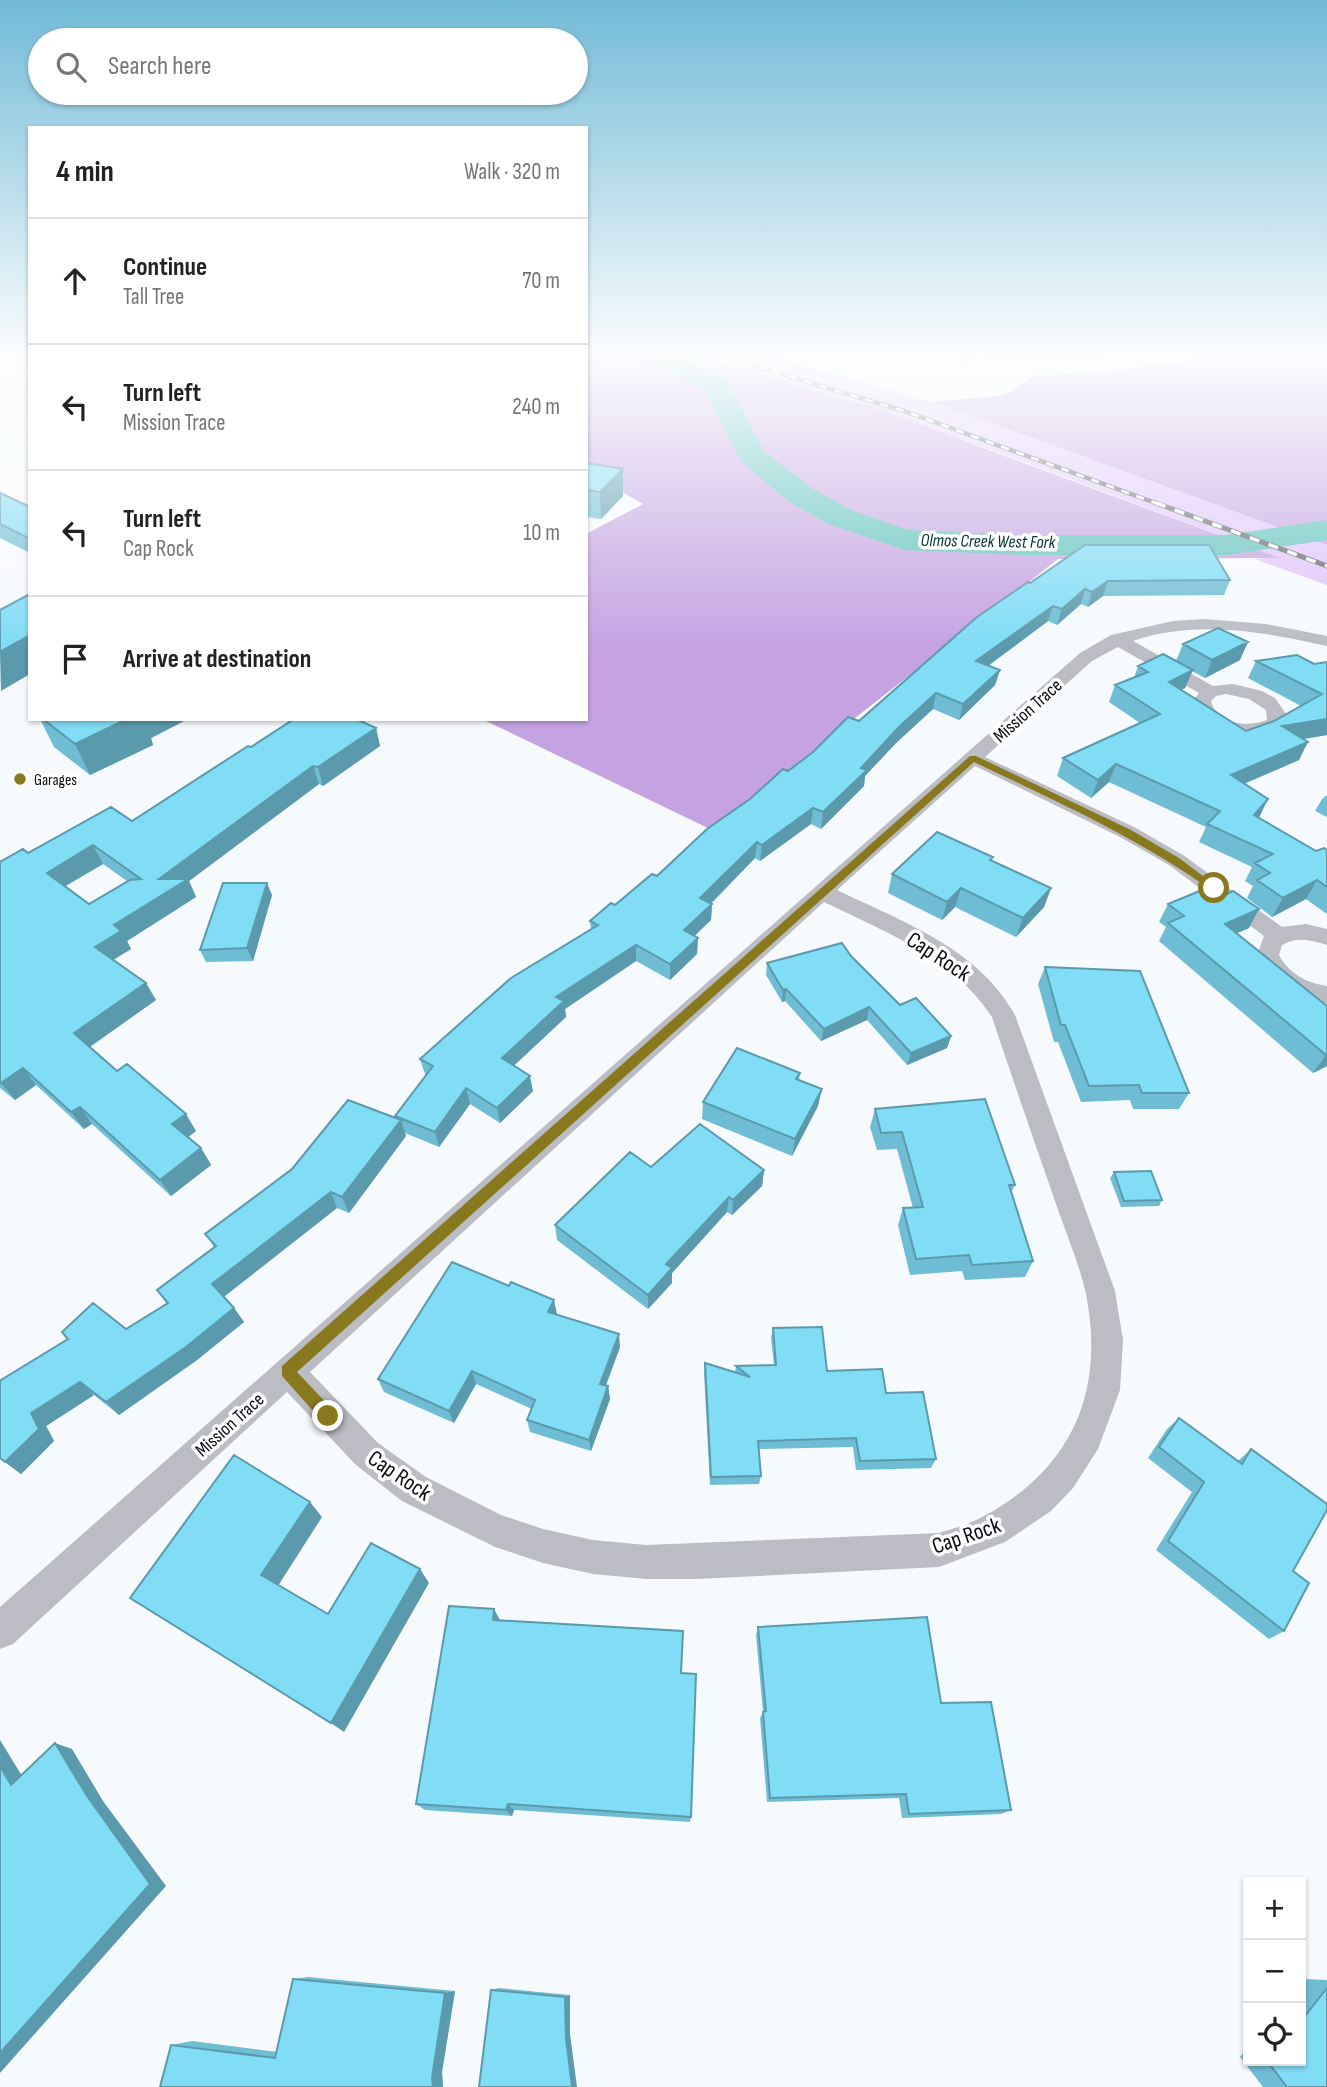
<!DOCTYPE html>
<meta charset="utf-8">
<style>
:root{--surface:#fff;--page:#f2f2f2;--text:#222;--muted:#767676;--line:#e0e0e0}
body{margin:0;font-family:"Sofia Sans Condensed",sans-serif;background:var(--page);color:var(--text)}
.controls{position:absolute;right:21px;bottom:21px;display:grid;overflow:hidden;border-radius:0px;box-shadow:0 2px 5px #0004}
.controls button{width:63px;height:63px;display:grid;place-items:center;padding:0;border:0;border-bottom:2px solid var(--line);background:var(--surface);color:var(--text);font:35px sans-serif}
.stop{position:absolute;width:21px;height:21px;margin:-16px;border:5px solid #89791e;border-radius:50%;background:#fff}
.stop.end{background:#89791e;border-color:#fff;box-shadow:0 2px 7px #0008}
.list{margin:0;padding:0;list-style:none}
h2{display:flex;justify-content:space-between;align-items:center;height:91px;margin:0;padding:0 28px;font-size:30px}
h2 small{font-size:23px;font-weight:400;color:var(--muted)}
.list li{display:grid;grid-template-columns:46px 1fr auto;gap:21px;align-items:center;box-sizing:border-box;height:126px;padding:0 28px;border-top:2px solid var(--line)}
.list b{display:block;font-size:26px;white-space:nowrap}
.list p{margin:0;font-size:23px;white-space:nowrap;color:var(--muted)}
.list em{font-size:23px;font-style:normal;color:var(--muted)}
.icon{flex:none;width:38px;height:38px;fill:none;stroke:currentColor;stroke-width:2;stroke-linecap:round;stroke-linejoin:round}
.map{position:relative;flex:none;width:1327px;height:2087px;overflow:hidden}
.search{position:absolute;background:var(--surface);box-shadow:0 2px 5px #0004;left:28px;top:28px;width:560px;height:77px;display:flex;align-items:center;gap:18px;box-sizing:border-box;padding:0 24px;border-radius:38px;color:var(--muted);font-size:26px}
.panel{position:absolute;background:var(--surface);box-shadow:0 2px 5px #0004;left:28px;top:126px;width:560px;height:595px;border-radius:0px}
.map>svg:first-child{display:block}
.green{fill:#e1c4fb}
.forest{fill:#c5a3e2}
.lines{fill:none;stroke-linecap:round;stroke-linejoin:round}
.river{fill:#5ec2bb;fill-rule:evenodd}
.minor{fill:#bbbcc4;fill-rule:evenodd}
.rail-far1-casing{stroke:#64686c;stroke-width:4.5}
.rail-casing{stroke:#64686c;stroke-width:5}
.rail-far1{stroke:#fff;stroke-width:2.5;stroke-dasharray:8;stroke-linecap:butt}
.rail{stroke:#fff;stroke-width:3.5;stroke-dasharray:10;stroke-linecap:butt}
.wall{fill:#6fbdd4;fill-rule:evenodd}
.shaded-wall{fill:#5a9aac}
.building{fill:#81dcf6;stroke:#5a9aac;stroke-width:2;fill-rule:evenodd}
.route{fill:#89791e}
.poi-dot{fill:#89791e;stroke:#fff;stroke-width:2.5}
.labels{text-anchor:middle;stroke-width:7;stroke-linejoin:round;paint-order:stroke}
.far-poi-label{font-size:16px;fill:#080d12;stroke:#fff;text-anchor:start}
.far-water-label{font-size:18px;font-style:italic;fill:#023431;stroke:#fff}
.street-label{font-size:19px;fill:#080d12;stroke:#fff}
.near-street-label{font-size:23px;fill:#080d12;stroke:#fff}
</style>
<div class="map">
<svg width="1327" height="2087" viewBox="0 0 1327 2087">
<rect width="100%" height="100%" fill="#f7fafd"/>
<path class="green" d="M681,353h77l175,49 394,143v40l-72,-26 22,-2c-197,-73 -392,-154 -596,-204z"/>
<path class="forest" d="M586,353h95l64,16 142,43 393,146 -222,1 -346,271 -230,-111h104v-185l57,-30 -57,-33z
M1236,353h91v192l-394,-143 71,-7 30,-19 71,-4z"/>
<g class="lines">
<path class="river" d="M624,353h48l53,26 39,72 47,37 42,23 56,19 112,5h205l101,-15v20l-101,15h-205l-116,-5 -74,-25 -42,-23 -47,-40 -37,-72 -49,-26 -28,-6z"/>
<path class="minor" d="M1204,619l62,5 61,12v10c-63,-14 -131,-27 -194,-5l80,45 20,-2 29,7 13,7 11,16 -5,13c-29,13 -79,11 -88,-27l6,-7 -81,-46 -26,14 -107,96 149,70 49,28 99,72 24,-3 21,5v16c-16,-5 -30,-9 -45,0l-3,10c10,19 28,28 48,31v18c-33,-6 -56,-18 -70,-49l7,-19 -95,-71 -49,-28 -145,-71 -138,124c66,32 141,58 178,125l100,276 8,49 -3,50 -22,59 -25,39 -22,23 -46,31 -66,25 -242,12h-51l-53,-5 -50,-11 -48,-16 -93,-46 -46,-36 -69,-73 -274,252 -13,5v-42l1080,-954 31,-18 62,-14zM1226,694l23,5 17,11 1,10c-20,8 -50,4 -56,-19l5,-5zM824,902c61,30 129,55 168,115 20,60 41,121 62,181 10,31 25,64 32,96 19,97 -13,174 -102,222 -14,8 -30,12 -45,17l-293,12 -53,-5 -50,-11 -42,-14 -75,-38 -48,-34 -68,-71z"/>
<g class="rail-far1-casing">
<path id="rail-far1" d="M712,353l195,59 254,93"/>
</g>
<g class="rail-casing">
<path id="rail" d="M1156,503l171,63"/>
</g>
<use href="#rail-far1" class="rail-far1"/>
<use href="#rail" class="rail"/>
</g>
<path class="wall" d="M959,353h145l-1,4 -35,4 -3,-3h-83l-2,-3 -16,7z
M586,463l37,33 -22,23 -15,-2z
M0,493l30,14v46l-30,-15z
M1085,545l145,35 -6,15 -121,1 -15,11 -7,-3 -24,21 -9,-4 -60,45 12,4 -5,15 -36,35 -26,-11 -37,34 -31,33 -1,10 -43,43 -10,-5 -51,37 -5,-3 -44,46h1l-1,16 -17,16 4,2 -1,16 -27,26 -34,-19 -71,48 1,8 -52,48 19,26 -33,32 -30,-19 -31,43 -34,-14 1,3 -57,77 -12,-5 -113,89 10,11 10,14 -47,38 -78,55 -25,-20 -48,31 8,15 -33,33 -16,-12 121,-133 41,-25 -10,-14 57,-43 -9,-13 191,-116 -1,-2 31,-41 -1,-1 -5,-15 171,-130 -1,-8 67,-45 93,-77 109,-78 171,-138z
M1183,644l57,16 -35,18 -13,-7 -7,17 -4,2 65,41 28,-10 27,-15 -53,-28 8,-17 58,3 13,-2v73l-24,4 -4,21 -55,24 14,34 58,33 11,-1v64l-21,-15 -34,18 -25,-19 6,-12 -8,-5 7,-14 -53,-25 7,-15 -97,-45 -18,16 -34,-22 6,-18 77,-35 -31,-21 6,-17 19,-7 4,-12 38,-5z
M40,719h148l-37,19 2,7 -63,30 -36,-28z
M376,728l4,18 -57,40 -4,-2 -130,97 7,16 -69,44 4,8 -18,11 43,40 -66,47 27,24 79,60 -8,6 13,11 10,17 -40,31 -79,-72 -8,5 -48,-44 -21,15 -15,-12v-226l132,-41 119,-74zM103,864l24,17 -38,23 -24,-18z
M1327,795v22l-12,-6 7,-12z
M993,857l-1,3 59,28 -7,19 -28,30 -61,-30 -13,13 -54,-27 4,-19z
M272,895l-19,66 -47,1 -6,-12z
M1168,904l81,24 -13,5 91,73v60l-14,7 -154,-132 7,-14 -7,-5z
M851,956l49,49 51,31 -4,12 -40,17 -40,-45 -46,21 -36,-40 -3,1 -16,-27 1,-12z
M1045,967l144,126 -10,16h-46l-3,-9 -49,2 -23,-60h-4l-16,-58z
M800,1073l-1,7 19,26 -26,50 -90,-37 1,-17z
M875,1109l140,76 -4,8 22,68 -8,16 -60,3 -3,-9 -52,4 -12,-50 5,-17h10l-16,-59 -20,1 -7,-23z
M651,1167l113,3 -2,16 -30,29 -5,-3 -55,61v10l-24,26 -91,-69 -2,-15z
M1114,1172l48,28 -3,6 -38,1 -11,-29z
M556,1315l64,32 -14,39h2l2,13 -19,52 -61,-19 -3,-12 5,-11 -56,-25 -22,39 -70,-31 -6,-13z
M773,1328l54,43 59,22 50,66 -5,9 -75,2 -3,-23 -95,2 3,27 -2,8 -49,1 -6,-112 1,-10 30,9 1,-6 38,-1 -3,-27z
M1179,1418l59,43 13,-12 42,122 -9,60 -15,8 -113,-89 36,-58 -44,-34 19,-29z
M494,1609l6,11 181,53 10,144 -1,5 -176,-12 -2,6 -87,-6 -9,-6z
M758,1627l183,76 70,107 -10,4 -99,4 -3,-20 -132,4 -7,-84 3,-6 -7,-77z
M308,1977l147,14 -13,81 1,15 -272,-42 21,-4 85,11 16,-73z
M1304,1979l23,1v107h-64l-23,-30 8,-10v14h53v-78z
M499,1988l71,7v39l-79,-44z"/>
<path class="shaded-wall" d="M966,353h14v2l-16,7z
M1070,353h34l-1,4 -35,4z
M623,469v27l-22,23 -1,-27z
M1108,581l-5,15 -15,11 4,-15z
M1085,589l-4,15 -24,21 5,-16z
M1053,606l-5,15 -75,56 3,-16z
M30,635v39l-29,17 -1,-39z
M1248,642l-8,18 -35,18 7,-18z
M1000,670l-5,15 -36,35 4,-16z
M1193,670l-8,18 -23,12 7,-18z
M936,693l-3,16 -37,34 -31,33 -1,10 -43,43 2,-17 38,-44 38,-41z
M127,719h61l-37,19 2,7 -63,30 -15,-31z
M1327,719v16l-54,9 9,-18z
M376,728l4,18 -57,40 -5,-19z
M1308,742l-9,18 -77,33 9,-18z
M1116,764l-7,18 -18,16 7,-18z
M313,766l6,18 -130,97 7,16 -69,44 4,8 -26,16 -10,-18 19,-22 45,-46z
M1268,799l-9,19 -5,-3z
M813,808l-2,16 -51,37 2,-16z
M757,842l-2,16 -55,56v-16z
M93,845l10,19 -46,27 -10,-18z
M1317,880l-11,19 -34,18 11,-19z
M267,883l5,12 -19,66 -6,-13z
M961,888l-6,19 -13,13 5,-18z
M1051,888l-7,19 -28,30 7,-19z
M712,904l-1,16 -28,27 1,-17z
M1259,909l-10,19 -34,15 10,-19z
M698,938l-1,16 -27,26v-16z
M636,945v16l-71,48 1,8 -61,57 -3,-16 54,-61z
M146,983l10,17 -71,50 -11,-17z
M786,989l-1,12 -3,1 1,-12z
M869,1007l-2,13 -46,21 3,-12z
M951,1036l-4,12 -40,17 4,-12z
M1326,1055h1v11l-14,7z
M23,1068l13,17 -21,15 -14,-17z
M530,1076l3,15 -33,32 -3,-15z
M466,1088l4,16 -31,43 -4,-15z
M822,1089l-4,17 -26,50 3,-17z
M80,1107l12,17 -8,5 -13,-17z
M186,1114l10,17 -13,10 -11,-17z
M401,1120l5,16 -57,77 -7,-16z
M201,1148l10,17 -40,31 -11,-16z
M764,1170l-2,16 -30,29 1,-15z
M331,1192l6,16 -115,90 -10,-14z
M729,1197l-2,15 -55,61v10l-24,26v-14l18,-31z
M554,1300l3,14 -6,12 -3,-14z
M234,1308l10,14 -47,38 -78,55 -13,-13z
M619,1334l1,13 -19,50 -1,-13z
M472,1371l4,13 -22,39 -5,-12z
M80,1382l14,13 -48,31 8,15 -33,33 -16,-12 26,-49z
M608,1386l2,13 -19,52 -2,-11z
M310,1502l12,15 -46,72 -15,-14z
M420,1569l9,14 -85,149 -13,-9z
M494,1609l6,12 -7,-1z
M0,1740l30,49 -19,-4 -11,-19z
M55,1743l17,6 31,52 63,85 -166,187v-20l87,-257z
M508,1804l6,6 -2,6 -6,-6z
M455,1991l-13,81 1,15h-10l-1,-9 13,-85z
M570,1995v39l7,53h-5l-6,-49 -1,-41z"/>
<path class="building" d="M586,463l37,6 -23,23 -14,-2z
M0,493l30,14v32l-30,-15z
M1085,545h124l21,35 -122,1 -16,11 -7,-3 -23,20 -9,-3 -77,55 24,9 -37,34 -27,-11 -37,34 -38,41 6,2 -44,42 -10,-4 -51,37 -5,-3 -57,56 12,6 -28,26 14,8 -28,26 -34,-19 -80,52 8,4 -62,57 28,18 -33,32 -31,-20 -31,44 -40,-16 38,-50 -13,-7 91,-81 87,-53 -8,-4 21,-18 4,2 37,-31 5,2 50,-47 43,-30 33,-30 5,2 25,-19 35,-35 11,4 118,-104 51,-35 2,1z
M30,594v41l-30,17v-42z
M1218,628l30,14 -36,18 -29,-16z
M1163,654l30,16 -24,12 77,49 28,-10 48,-27 -66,-33 41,-6 17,9 13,-2v57l-45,7 26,16 -77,33 37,24 -14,16 62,36 8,-3 3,2v37l-10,-7 -34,18 -26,-18 13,-7 -15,-10 18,-9 -66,-30 13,-13 -104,-47 -18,16 -35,-22 97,-44 -45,-29 33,-13 -10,-6z
M43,719h84l-52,25z
M294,719h62l20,9 -58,39 -5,-1 -154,113h29l-74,46 7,6 -26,16 51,36 -72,50 43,38 10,-7 59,50 -14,10 29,24 -41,32 -80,-73 -9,5 -48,-44 -22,15 -1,-1v-220l23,-13 5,4 83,-46 21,14 116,-75 3,1zM93,845l48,34 -11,1 -41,24 -42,-31z
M937,832l56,25 -3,3 61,28 -28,30 -62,-30 -14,14 -55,-28z
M223,883h44l-20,65 -47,2z
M1207,888l12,10 14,-7 26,18 -34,15 102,82v49h-1l-158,-132 16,-7 -16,-12z
M842,943l9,13 49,49 16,-7 35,38 -40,17 -42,-46 -45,22 -38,-40 -3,1 -16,-27z
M1045,967l95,4 49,122h-47l-3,-8 -50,1 -24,-61h-4z
M737,1048l63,25 -4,6 26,10 -27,50 -92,-37z
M985,1099l30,86h-6l24,76 -61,4 -3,-10 -53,4 -13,-51 20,-1 -21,-75 -21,1 -6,-24z
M348,1100l53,20 -59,77 -11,-5 -119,92 22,24 -48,39 -80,55 -26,-20 -49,31 8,16 -34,33 -5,-4v-77l1,-1 67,-41 -6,-7 31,-29 33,26 42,-26 -11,-13 59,-44 -11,-12 87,-65z
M700,1124l64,46 -31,30 -4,-3 -63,67 6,4 -24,27 -93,-70 75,-73 21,15z
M1151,1171l11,29 -38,1 -10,-29z
M452,1262l57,24 2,-4 43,18 -6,12 71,22 -19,50 8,2 -19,54 -62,-20 8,-20 -63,-29 -23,40 -71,-32z
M822,1327l5,44 55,-2 4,24 37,-1 13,67 -76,2 -4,-23 -98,3 3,35 -50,1 -6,-114 45,14 -14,-11 40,-1 -3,-37z
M1179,1418l63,46 9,-15 76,55v6l-34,61 16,12 -25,48 -116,-90 36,-59 -45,-35z
M234,1455l76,47 -49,73 67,39 43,-71 49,26 -89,154 -201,-125z
M449,1606l45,3 -1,11 190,11 -2,42 15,1 -5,143 -183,-13 -2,6 -90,-6z
M927,1617l14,86 50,-1 20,108 -102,4 -3,-20 -136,4 -7,-86 3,-1 -8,-84z
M55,1743l32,53 63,88 -150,169v-287l11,19z
M293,1979l152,14 -13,85 1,9h-273l11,-42 104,13z
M1327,1988v99h-40l-19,-25 1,-1h32v-40z
M491,1990l74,7 1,41 6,49h-93z"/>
<linearGradient id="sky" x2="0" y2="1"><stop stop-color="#71bad6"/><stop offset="0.55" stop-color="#fbfdfe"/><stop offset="1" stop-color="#fbfdfe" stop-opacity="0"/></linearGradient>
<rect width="1327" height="645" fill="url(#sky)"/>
<path class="route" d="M970,756h6l155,74 48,28 40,30 -8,2c-74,-53 -156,-89 -237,-128l-677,610 36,38 2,6 -2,5 -5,2 -6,-2 -40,-45v-10z"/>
<circle class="poi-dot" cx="20" cy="779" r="7"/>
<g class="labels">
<g class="far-poi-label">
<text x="34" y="785">Garages</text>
</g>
<g class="far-water-label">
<text transform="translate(988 541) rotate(1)" y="6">Olmos Creek West Fork</text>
</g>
<g class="street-label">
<text transform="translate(1027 710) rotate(-42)" y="7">Mission Trace</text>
<text transform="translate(229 1424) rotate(-42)" y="7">Mission Trace</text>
</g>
<g class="near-street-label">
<text transform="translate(939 956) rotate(33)" y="8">Cap Rock</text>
<text transform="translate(400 1475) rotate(34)" y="8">Cap Rock</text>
<text transform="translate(966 1535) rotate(-19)" y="8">Cap Rock</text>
</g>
</g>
</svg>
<div class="controls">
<button>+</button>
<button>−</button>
<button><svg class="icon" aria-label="locate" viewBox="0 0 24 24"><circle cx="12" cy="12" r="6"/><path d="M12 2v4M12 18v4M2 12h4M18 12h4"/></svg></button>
</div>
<div class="stop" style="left:1214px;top:888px"></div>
<div class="stop end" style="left:328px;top:1416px"></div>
<div class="search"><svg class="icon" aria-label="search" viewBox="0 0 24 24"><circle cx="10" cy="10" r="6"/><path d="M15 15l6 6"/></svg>Search here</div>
<section class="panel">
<h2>4 min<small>Walk · 320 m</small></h2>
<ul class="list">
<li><svg class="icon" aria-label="ahead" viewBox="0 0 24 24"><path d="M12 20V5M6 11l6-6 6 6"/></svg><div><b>Continue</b><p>Tall Tree</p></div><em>70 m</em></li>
<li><svg class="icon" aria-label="left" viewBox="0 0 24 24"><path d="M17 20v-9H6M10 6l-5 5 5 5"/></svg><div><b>Turn left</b><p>Mission Trace</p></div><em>240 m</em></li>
<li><svg class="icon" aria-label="left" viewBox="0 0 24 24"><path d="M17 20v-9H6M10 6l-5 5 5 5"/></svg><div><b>Turn left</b><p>Cap Rock</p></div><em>10 m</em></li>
<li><svg class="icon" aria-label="arrive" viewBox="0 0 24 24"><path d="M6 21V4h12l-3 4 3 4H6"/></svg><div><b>Arrive at destination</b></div></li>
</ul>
</section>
</div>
